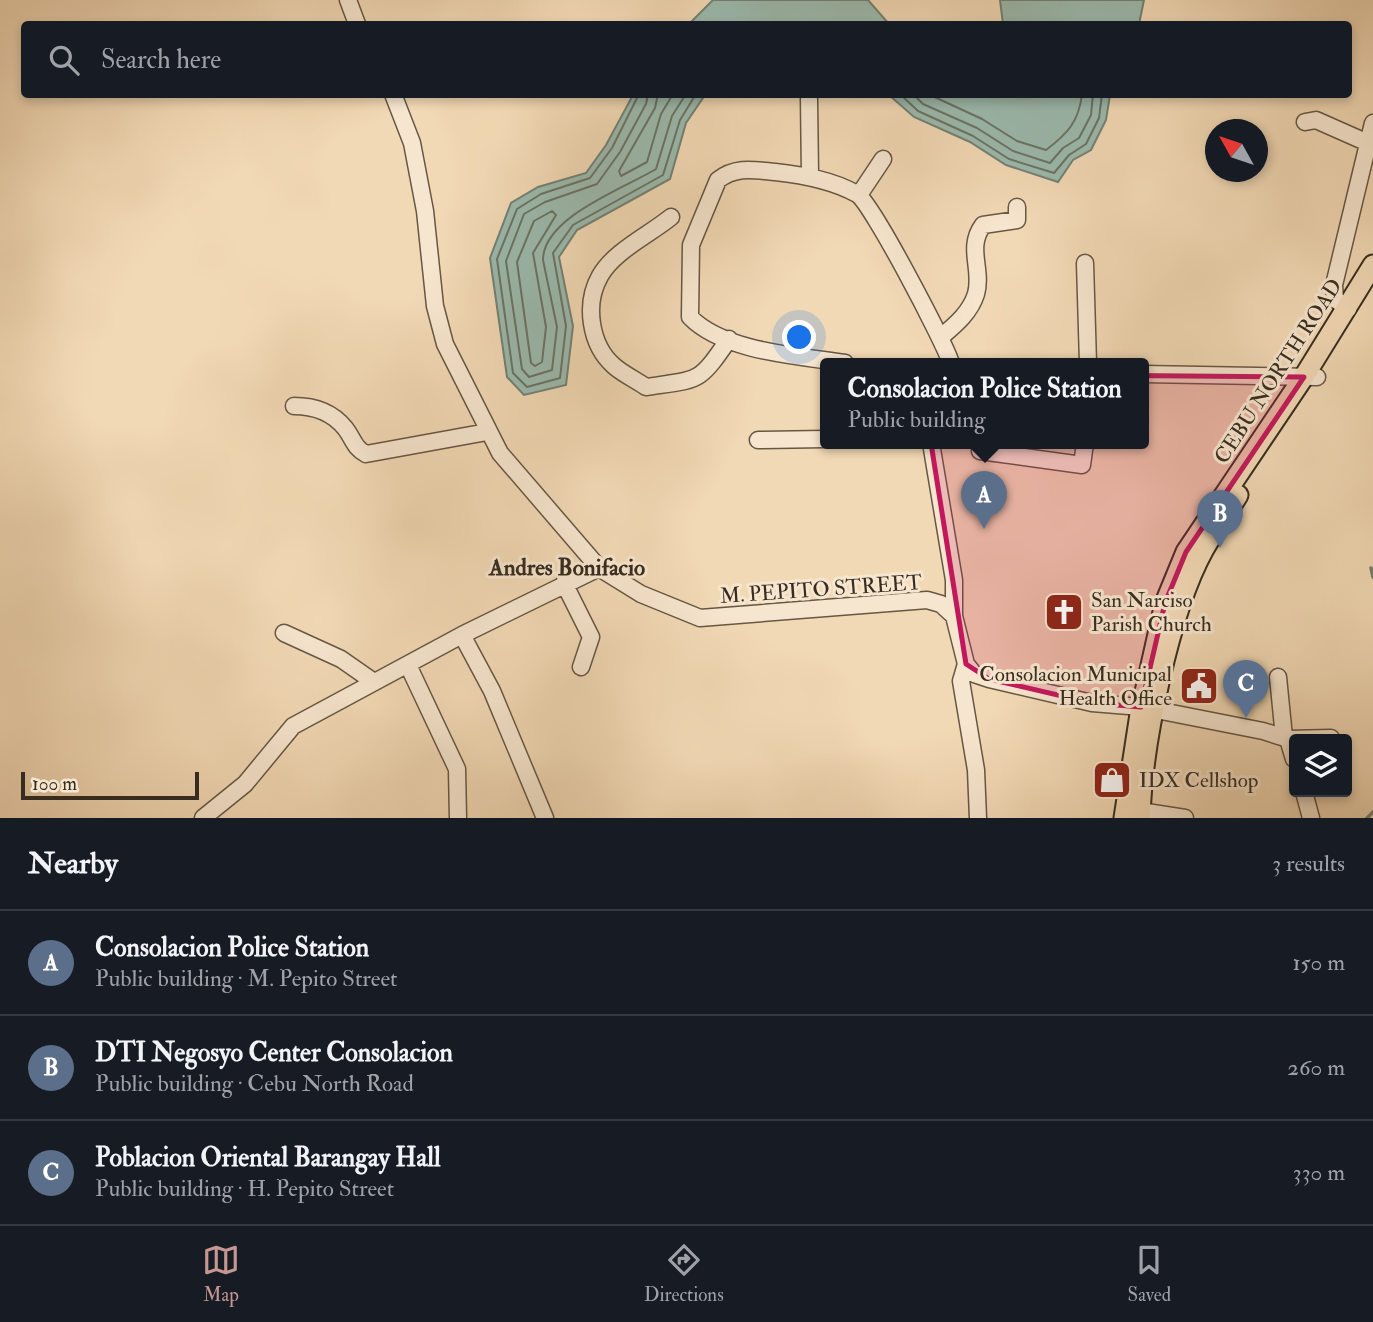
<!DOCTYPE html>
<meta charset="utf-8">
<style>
:root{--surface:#171b24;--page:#20242c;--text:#f1f3f6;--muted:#9ea1a6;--line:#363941;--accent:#c59692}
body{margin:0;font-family:"IM FELL Double Pica",serif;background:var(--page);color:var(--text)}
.controls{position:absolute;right:21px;bottom:21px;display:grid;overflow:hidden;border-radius:7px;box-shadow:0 4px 10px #0003}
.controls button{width:63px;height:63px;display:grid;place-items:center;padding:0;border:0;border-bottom:2px solid var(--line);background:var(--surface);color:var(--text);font:35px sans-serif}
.compass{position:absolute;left:1205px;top:119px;width:63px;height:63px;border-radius:50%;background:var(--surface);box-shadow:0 4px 10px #0003;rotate:310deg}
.scale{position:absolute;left:21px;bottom:18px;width:178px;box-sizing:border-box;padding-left:7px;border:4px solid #372c1f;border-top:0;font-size:19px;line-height:24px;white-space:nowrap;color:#372c1f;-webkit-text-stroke:5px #f7e6cf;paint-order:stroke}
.you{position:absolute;left:800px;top:338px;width:24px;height:24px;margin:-18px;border:5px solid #fff;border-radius:50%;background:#1a73e8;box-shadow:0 0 0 10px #1a73e833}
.badge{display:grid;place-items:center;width:46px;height:46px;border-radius:50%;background:var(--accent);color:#fff;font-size:23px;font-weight:700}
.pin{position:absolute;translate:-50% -58px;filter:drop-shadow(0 2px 4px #0008)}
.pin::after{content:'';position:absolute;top:37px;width:24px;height:21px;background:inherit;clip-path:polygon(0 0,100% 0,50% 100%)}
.popup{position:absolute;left:820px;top:358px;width:329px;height:91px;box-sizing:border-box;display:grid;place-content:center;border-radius:7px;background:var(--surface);filter:drop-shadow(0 2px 5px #0005);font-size:23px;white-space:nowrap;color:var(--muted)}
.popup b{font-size:26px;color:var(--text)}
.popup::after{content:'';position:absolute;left:50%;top:100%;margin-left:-14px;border:14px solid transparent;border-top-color:var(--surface)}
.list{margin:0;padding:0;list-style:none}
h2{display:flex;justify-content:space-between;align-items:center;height:91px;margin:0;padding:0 28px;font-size:30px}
h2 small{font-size:23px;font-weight:400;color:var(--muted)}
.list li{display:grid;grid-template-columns:46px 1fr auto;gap:21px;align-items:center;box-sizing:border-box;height:105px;padding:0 28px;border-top:2px solid var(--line)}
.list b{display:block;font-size:26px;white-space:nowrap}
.list p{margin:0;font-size:23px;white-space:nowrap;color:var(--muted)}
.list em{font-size:23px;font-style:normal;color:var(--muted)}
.icon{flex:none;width:38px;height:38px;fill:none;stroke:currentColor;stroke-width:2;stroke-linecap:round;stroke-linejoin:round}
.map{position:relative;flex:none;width:1373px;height:818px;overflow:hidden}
.search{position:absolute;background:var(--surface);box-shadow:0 4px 10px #0003;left:21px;right:21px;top:21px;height:77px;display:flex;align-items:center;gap:18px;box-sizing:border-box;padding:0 24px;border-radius:7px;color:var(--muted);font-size:26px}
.sheet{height:406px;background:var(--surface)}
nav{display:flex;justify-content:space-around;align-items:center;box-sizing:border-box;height:98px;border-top:2px solid var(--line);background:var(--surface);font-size:19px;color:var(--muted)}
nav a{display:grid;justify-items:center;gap:4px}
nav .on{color:var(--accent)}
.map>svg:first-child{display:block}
.water{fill:#9bbaae;stroke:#738175;stroke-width:2}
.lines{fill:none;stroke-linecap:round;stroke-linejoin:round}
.shore{stroke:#697366;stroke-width:2}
.stream{stroke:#738175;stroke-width:3.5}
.minor-casing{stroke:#665744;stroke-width:19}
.major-casing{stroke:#372c1f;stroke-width:23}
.minor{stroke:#f7e6cf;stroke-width:16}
.major{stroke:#f2d9b5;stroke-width:19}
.marked{fill:#c2185b;fill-opacity:0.2;stroke:#c2185b;stroke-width:5;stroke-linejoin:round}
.labels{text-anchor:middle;stroke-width:6;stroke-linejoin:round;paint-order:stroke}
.street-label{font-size:21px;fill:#372c1f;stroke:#f7e6cf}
.poi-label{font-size:21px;fill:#372c1f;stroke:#f7e6cf;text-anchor:start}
.neighbourhood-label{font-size:23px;font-weight:bold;fill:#372c1f;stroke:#f7e6cf}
</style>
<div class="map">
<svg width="1373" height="818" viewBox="0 0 1373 818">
<rect width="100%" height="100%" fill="#f2d9b5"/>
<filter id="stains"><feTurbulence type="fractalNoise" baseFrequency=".00286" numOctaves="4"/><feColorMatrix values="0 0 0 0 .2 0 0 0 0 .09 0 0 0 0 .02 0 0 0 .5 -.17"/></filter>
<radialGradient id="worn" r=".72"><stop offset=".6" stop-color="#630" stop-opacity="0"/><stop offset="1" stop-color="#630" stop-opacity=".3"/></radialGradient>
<path class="water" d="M713,0h155l21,24h-200z
M1000,0h144l-5,24h-136z
M633,95h72l-19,28 -16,56 -93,51 -18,27 14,69 -7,59 -42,10 -17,-18 -17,-119 21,-55 27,-16 48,-14 20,-28z
M889,95h221l-4,25 -15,30 -18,10 -15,22 -52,-17 -36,-23 -56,-25z"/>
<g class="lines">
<path class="shore" d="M639,94l-27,54 -22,30 -49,16 -24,15 -20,50 16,114 14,14 33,-9 6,-52 -13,-73 20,-28 90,-50 17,-55 16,-26
M648,94l-2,10 -26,48 -23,32 -52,18 -21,12 -18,47 16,108 7,8 23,-7 5,-43 -14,-67c0,-43 82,-72 113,-91l16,-53 14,-22
M658,94l-3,14 -36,63 2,5 26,-14 14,-48 12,-20
M900,94l18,17 55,25 36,23 45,14 15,-18 17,-11 13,-26 3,-24
M913,94l10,10 54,24 36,23 37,12 13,-15 16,-10 12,-23 2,-21
M928,94l54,25 35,22 29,9c21,-16 33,-28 36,-56
M552,211l4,4 -23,38 13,74 -4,35 -7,4 -4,-3 -14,-101 17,-41z"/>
<path class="stream" d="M1371,568l2,9
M1367,818l6,-6"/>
<g class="minor-casing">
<path id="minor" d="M348,0l9,24
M393,94l19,49 13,68 10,95 10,38 55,109 99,115 42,26 59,24 227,-18 14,4 13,12
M809,99l1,76
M1305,122l11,-2 52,23
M859,195l24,-36
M671,217c-22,18 -57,34 -71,59 -16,28 -10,69 14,90 9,8 22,14 32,21 54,-8 52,-3 83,-48
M1085,263l3,100
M1348,309l-13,-10 -1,-14 39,-162
M941,337c14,-12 29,-24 35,-43 7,-25 -10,-46 7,-69l34,-5v-13
M845,363c-45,-7 -121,-11 -155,-46l1,-72 27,-65c18,-14 36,-10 57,-8 28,3 57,8 82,22 15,9 86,146 94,169
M1143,374l174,3
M294,406c21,0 38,6 51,22 8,10 9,20 21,26l121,-22
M758,440l67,-1
M931,443l23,137v36l12,48 -5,17 15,89 2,48
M980,451l102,14 3,-22
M564,583l27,54 -10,30
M284,633l57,26 33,23
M462,635l30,56 53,127
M966,664l8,10 15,5 103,24 49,4 122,24 25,8 43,-1
M408,665l49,104 1,49
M1278,677l6,60
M1288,739l6,20
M1304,792l7,26
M1140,811l45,7
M203,818l42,-34 48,-58 169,-91 137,-67"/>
</g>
<g class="major-casing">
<path id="major" d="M1124,818l16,-104 25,-111 21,-51 119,-177 68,-110
M1140,818c2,-73 29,-206 64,-269 10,-18 23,-36 34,-54"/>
</g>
<use href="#minor" class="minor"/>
<use href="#major" class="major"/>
</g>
<path class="marked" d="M956,374l348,3 -118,175 -21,51 -24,104 -49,-4 -103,-24 -23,-15 -42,-265 7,-17z"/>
<defs>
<g id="church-square" transform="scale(2.0125)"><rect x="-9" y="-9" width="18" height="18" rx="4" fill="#8f2418" stroke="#f7e6cf"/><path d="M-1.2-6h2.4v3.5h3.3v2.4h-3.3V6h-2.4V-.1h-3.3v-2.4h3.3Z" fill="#fff"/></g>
<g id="civic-square" transform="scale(2.0125)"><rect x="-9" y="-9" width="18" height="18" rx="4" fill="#8f2418" stroke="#f7e6cf"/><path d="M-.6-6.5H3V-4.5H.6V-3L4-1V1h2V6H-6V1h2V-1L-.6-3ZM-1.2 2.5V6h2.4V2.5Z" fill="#fff"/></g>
<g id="shop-square" transform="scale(2.0125)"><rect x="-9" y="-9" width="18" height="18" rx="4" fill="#8f2418" stroke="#f7e6cf"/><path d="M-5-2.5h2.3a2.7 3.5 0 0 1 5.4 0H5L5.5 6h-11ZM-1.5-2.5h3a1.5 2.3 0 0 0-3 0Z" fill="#fff"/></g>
</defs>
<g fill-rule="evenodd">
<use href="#church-square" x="1064" y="612"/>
<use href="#civic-square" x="1199" y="686"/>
<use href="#shop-square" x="1112" y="780"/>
</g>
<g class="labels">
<g class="street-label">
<text transform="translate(1278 371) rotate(-57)" y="7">CEBU NORTH ROAD</text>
<text transform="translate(821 589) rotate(-4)" y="7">M. PEPITO STREET</text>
</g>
<g class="poi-label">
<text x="1091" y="607">San Narciso<tspan x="1091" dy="24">Parish Church</tspan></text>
<text x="1172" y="681" text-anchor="end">Consolacion Municipal<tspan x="1172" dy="24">Health Office</tspan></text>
<text x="1139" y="787">IDX Cellshop</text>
</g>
<g class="neighbourhood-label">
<text x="567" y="575">Andres Bonifacio</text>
</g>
</g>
<rect width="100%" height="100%" filter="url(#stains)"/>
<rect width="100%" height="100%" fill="url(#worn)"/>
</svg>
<div class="controls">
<button><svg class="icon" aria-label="layers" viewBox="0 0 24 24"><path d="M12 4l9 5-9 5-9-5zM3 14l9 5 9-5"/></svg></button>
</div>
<svg class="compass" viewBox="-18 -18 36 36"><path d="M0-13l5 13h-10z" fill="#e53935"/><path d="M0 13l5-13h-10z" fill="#9ea1a6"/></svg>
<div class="scale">100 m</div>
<div class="you"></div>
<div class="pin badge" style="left:984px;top:529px;background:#5c6f8a">A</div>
<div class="popup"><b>Consolacion Police Station</b>Public building</div>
<div class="pin badge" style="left:1220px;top:548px;background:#5c6f8a">B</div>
<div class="pin badge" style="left:1246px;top:718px;background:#5c6f8a">C</div>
<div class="search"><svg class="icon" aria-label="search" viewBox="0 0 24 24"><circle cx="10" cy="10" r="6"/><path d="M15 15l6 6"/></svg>Search here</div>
</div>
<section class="sheet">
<h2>Nearby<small>3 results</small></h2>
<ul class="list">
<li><span class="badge" style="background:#5c6f8a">A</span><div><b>Consolacion Police Station</b><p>Public building · M. Pepito Street</p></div><em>150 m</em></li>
<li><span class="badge" style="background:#5c6f8a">B</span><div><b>DTI Negosyo Center Consolacion</b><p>Public building · Cebu North Road</p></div><em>260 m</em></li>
<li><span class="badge" style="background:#5c6f8a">C</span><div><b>Poblacion Oriental Barangay Hall</b><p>Public building · H. Pepito Street</p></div><em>330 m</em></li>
</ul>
</section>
<nav>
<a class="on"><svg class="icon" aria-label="map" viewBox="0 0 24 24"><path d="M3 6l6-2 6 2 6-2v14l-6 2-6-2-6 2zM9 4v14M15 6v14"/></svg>Map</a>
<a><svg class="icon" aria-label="directions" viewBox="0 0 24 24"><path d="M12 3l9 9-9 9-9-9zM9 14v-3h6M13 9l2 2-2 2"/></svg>Directions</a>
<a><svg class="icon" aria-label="saved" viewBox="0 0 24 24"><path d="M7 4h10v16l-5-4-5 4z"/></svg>Saved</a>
</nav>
